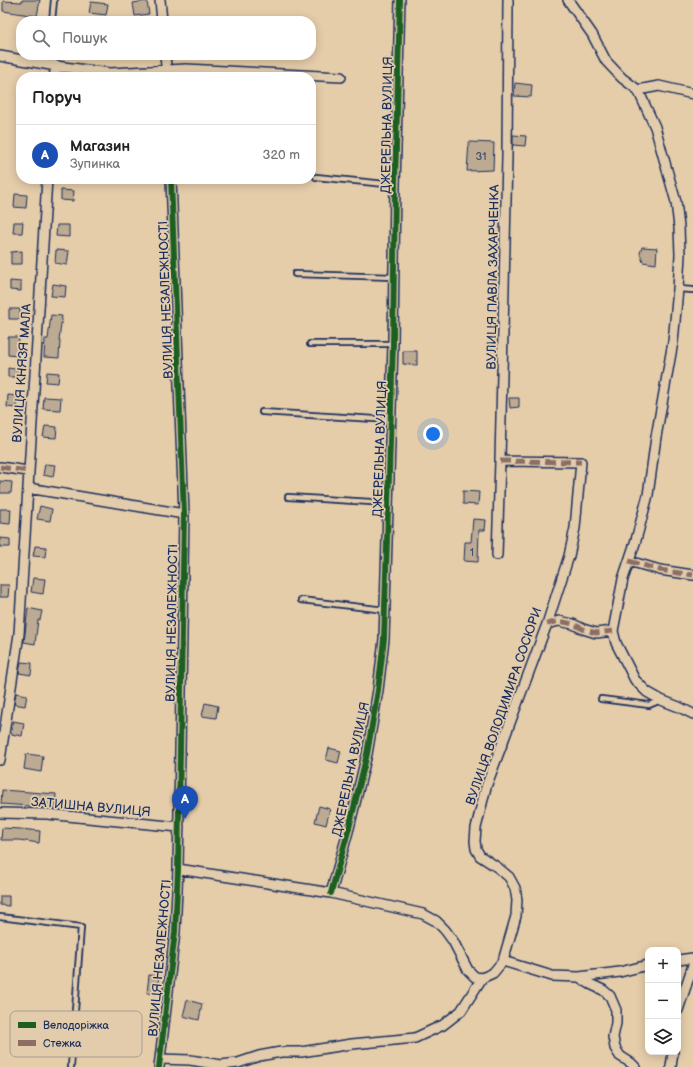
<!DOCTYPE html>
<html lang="uk">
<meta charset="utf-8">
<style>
:root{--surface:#fff;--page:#f6f6f6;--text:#222;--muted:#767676;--line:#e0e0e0;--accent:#1f6fb2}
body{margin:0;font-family:"Balsamiq Sans",sans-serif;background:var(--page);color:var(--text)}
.controls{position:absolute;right:12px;bottom:12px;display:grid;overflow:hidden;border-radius:8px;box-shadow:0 2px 10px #0003}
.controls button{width:36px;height:36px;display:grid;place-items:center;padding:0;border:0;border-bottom:1px solid var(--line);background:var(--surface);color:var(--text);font:20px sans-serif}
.you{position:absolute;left:433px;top:434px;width:14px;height:14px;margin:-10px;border:3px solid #fff;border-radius:50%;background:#1a73e8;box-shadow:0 0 0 6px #1a73e833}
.badge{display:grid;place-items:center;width:26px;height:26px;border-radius:50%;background:var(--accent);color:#fff;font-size:13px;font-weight:700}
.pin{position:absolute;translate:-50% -33px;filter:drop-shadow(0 1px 2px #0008)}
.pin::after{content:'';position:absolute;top:21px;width:14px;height:12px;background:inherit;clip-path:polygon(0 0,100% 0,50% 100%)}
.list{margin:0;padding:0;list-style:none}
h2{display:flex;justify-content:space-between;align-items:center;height:52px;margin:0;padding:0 16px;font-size:17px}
h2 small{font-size:13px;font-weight:400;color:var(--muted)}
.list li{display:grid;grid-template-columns:26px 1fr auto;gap:12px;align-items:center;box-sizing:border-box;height:60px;padding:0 16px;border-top:1px solid var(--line)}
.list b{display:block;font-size:15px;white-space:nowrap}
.list p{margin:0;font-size:13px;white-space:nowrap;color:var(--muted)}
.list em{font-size:13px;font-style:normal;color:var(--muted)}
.icon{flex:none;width:22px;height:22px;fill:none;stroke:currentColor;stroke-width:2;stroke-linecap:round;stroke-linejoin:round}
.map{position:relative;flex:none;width:693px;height:1067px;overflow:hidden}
.search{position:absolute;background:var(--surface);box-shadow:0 2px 10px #0003;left:16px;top:16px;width:300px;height:44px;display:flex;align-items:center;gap:10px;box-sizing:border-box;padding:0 14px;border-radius:16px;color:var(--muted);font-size:15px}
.panel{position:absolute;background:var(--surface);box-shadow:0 2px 10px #0003;left:16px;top:72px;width:300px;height:112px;border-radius:16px}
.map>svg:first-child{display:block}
.building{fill:#bdaa92;stroke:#1b2f5e}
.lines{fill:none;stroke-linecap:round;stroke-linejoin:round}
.lane-casing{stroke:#1b2f5e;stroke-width:8}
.street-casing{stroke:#1b2f5e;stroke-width:12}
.lane{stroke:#e2ccac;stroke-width:4.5}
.street{stroke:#e2ccac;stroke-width:9}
.quiet{stroke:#8d6e63;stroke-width:5;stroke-dasharray:10 5;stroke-linecap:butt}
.cycleway-casing{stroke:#e2ccac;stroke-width:8}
.cycleway{stroke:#1b5e20;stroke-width:6}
.labels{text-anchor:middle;stroke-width:3.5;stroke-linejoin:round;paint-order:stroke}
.number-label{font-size:11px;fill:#444e6b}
.street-label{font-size:13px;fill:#1b2f5e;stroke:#e2ccac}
.key{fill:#e2ccac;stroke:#a69d95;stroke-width:1}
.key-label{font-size:11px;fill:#1b2f5e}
</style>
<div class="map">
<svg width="693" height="1067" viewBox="0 0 693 1067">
<rect width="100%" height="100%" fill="#e5cdaa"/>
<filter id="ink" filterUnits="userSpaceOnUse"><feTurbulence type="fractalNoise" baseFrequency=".025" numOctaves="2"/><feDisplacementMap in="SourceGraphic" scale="8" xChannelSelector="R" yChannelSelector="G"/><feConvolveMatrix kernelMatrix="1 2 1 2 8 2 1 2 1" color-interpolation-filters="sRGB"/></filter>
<g filter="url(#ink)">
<path class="building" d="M22,0h18l-3,16 -34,-5v-10l19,1z
M147,1l2,13 -14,2 -2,-13z
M91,2l17,2 -2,11 -17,-2z
M515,83l17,2 -1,12 -17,-1z
M513,135l13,1 -1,10 -12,-1z
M469,142l25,1 -1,27 -26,1z
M61,190l13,1 -1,10 -12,-1z
M15,194l12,1 -1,13 -12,-1z
M14,222h9l-1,11h-9z
M57,225h12v12l-13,-1z
M642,247l15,1 -1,16 -13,-2 -3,-9z
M56,250l13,1 -2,14 -12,-2z
M22,251v13h-11v-12z
M10,281l11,1v9l-11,-1z
M53,284l13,2 -1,11 -14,-1z
M9,309h11v10h-11z
M51,315l11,1 -3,24h1l-1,18 -15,-1 1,-18h3z
M8,337h11l-1,19 -10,-1z
M403,351h14v14l-14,-1z
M8,368l13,2v7h-13z
M47,372l12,1 -1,10 -12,-1z
M8,395l9,1 -1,12 -9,-1z
M44,397l17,1 -1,12 -17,-1z
M509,398h10v9l-9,1z
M45,426l12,1 -1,11 -13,-1z
M45,464l10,1 -2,12 -10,-2z
M0,481l12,1 -1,11h-11z
M463,491l16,1 -1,13 -15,-1z
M40,506l12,3 -2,12 -13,-2z
M0,509h11l-1,15 -10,-1z
M473,519l13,1 -1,10h-6l-1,32 -14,-1 1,-19h6z
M0,538l10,1v8h-10z
M35,546l11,1 -1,10 -12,-1z
M33,578l12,1 -2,15 -12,-2z
M0,585h9l-1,12h-8z
M28,608l14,3 -2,9h-2l-3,24 -11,-2z
M21,662l11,1 -1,12 -12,-2z
M16,693l11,2 -2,11 -11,-2z
M205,703l13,3 -2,12 -14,-2z
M13,721l11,2 -2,13 -11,-2z
M329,748l12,3 -3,12 -12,-3z
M26,754l17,2 -2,16 -17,-3z
M2,790l54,4 -1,15 -25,-2v-1l-29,-2z
M319,806l11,3 -4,16 -11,-3z
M2,828l18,1 20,2 -1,12 -20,-3h-18z
M0,896h9v10l-9,-1z
M149,975l10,1 -2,18 -10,-1z
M187,1000l15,4 -3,16 -16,-4z"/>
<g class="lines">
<g class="lane-casing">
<path id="lane" d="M52,21l2,-21
M52,55l4,11
M316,177l79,8
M295,274l99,3
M678,289l15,1
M310,344h83
M262,412l129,8
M288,497l100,6
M301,600l84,10
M601,699l48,6 12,-5
M0,917l81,10 -10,140"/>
</g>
<g class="street-casing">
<path id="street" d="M160,0l2,21
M568,0l24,34 14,27 16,17 16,12 17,37 21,75 3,25 1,28 -2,34 -5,53 -17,95 -8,58 -12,45 -13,39 -10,52 3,12 19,37 12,12 14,8 18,7 14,7
M165,55l2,22
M0,56l56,10 54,7 76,-4 155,8
M54,77l2,-11
M638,90l21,-4 34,8
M500,461l81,1 -6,66 -6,28 -22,68 -61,163 -10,41 -1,13 1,8 4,7 17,11 12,10 6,11 2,12 -1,16 -13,45 49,15 27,1
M0,467l28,4
M28,488l156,26
M497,555l3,-94 7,-304 1,-157
M629,561l31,9 33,5
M547,624l12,-3 14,3 10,5 13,4 17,-2
M0,760l19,-126 28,-455
M0,813l47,1 132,13
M178,869l153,24 92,21 13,7 9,9 8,11 15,29 7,7 7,1 11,-5 10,-12
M331,893l18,-65 18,-74 11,-64 6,-51 9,-295 2,-159 5,-185
M678,960l15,-2
M678,1010l15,-45
M160,1059l30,1 31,5 17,-2 21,-7 22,-4h20l51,-8 63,-6 28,-13 18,-14 21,-33
M159,1067l16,-135 3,-63 6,-355 -13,-335
M635,1067l-4,-4 -11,-7 -5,-8 -2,-11 3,-14v-13l-6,-14 -7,-6 -13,-6 -11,-7 41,-5 28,-7
M671,1067l2,-15"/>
</g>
<use href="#lane" class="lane"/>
<use href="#street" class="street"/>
<path class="quiet" d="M500,461l81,1
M0,467l28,4
M629,561l31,9 33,5
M547,624l12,-3 14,3 10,5 13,4 17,-2"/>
<g class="cycleway-casing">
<path id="cycleway" d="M331,893l18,-65 18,-74 11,-64 6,-51 9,-295 2,-159 5,-185
M159,1067l16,-135 3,-63 6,-355 -13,-335"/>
</g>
<use href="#cycleway" class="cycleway"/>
</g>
</g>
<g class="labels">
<g class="number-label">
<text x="481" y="160">31</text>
<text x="472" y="556">1</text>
</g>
<g class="street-label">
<text transform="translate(386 125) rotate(-89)" y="5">ДЖЕРЕЛЬНА ВУЛИЦЯ</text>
<text transform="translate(492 277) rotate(-89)" y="5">ВУЛИЦЯ ПАВЛА ЗАХАРЧЕНКА</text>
<text transform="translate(165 300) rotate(-92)" y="5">ВУЛИЦЯ НЕЗАЛЕЖНОСТІ</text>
<text transform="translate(21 373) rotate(-86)" y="5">ВУЛИЦЯ КНЯЗЯ МАЛА</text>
<text transform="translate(379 449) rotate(-88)" y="5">ДЖЕРЕЛЬНА ВУЛИЦЯ</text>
<text transform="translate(171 623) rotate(-89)" y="5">ВУЛИЦЯ НЕЗАЛЕЖНОСТІ</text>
<text transform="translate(503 706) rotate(-71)" y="5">ВУЛИЦЯ ВОЛОДИМИРА СОСЮРИ</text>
<text transform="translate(350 769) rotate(-78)" y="5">ДЖЕРЕЛЬНА ВУЛИЦЯ</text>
<text transform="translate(91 806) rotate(5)" y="5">ЗАТИШНА ВУЛИЦЯ</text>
<text transform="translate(159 958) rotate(-85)" y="5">ВУЛИЦЯ НЕЗАЛЕЖНОСТІ</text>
</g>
</g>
<rect x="10" y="1011" width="132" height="46" rx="6" class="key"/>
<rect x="18" y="1022" width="18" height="6" fill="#1b5e20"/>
<rect x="18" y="1040" width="18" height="6" fill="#8d6e63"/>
<g class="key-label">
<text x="43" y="1029">Велодоріжка</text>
<text x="43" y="1047">Стежка</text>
</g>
</svg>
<div class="controls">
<button>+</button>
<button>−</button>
<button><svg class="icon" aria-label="layers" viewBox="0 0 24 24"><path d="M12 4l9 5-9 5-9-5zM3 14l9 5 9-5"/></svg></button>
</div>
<div class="you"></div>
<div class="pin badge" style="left:185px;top:819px;background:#1a4fb4">A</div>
<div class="search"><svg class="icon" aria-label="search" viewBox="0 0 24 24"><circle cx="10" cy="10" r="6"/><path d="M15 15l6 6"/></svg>Пошук</div>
<section class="panel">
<h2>Поруч<small></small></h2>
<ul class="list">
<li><span class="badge" style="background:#1a4fb4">A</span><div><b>Магазин</b><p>Зупинка</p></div><em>320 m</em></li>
</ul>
</section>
</div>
